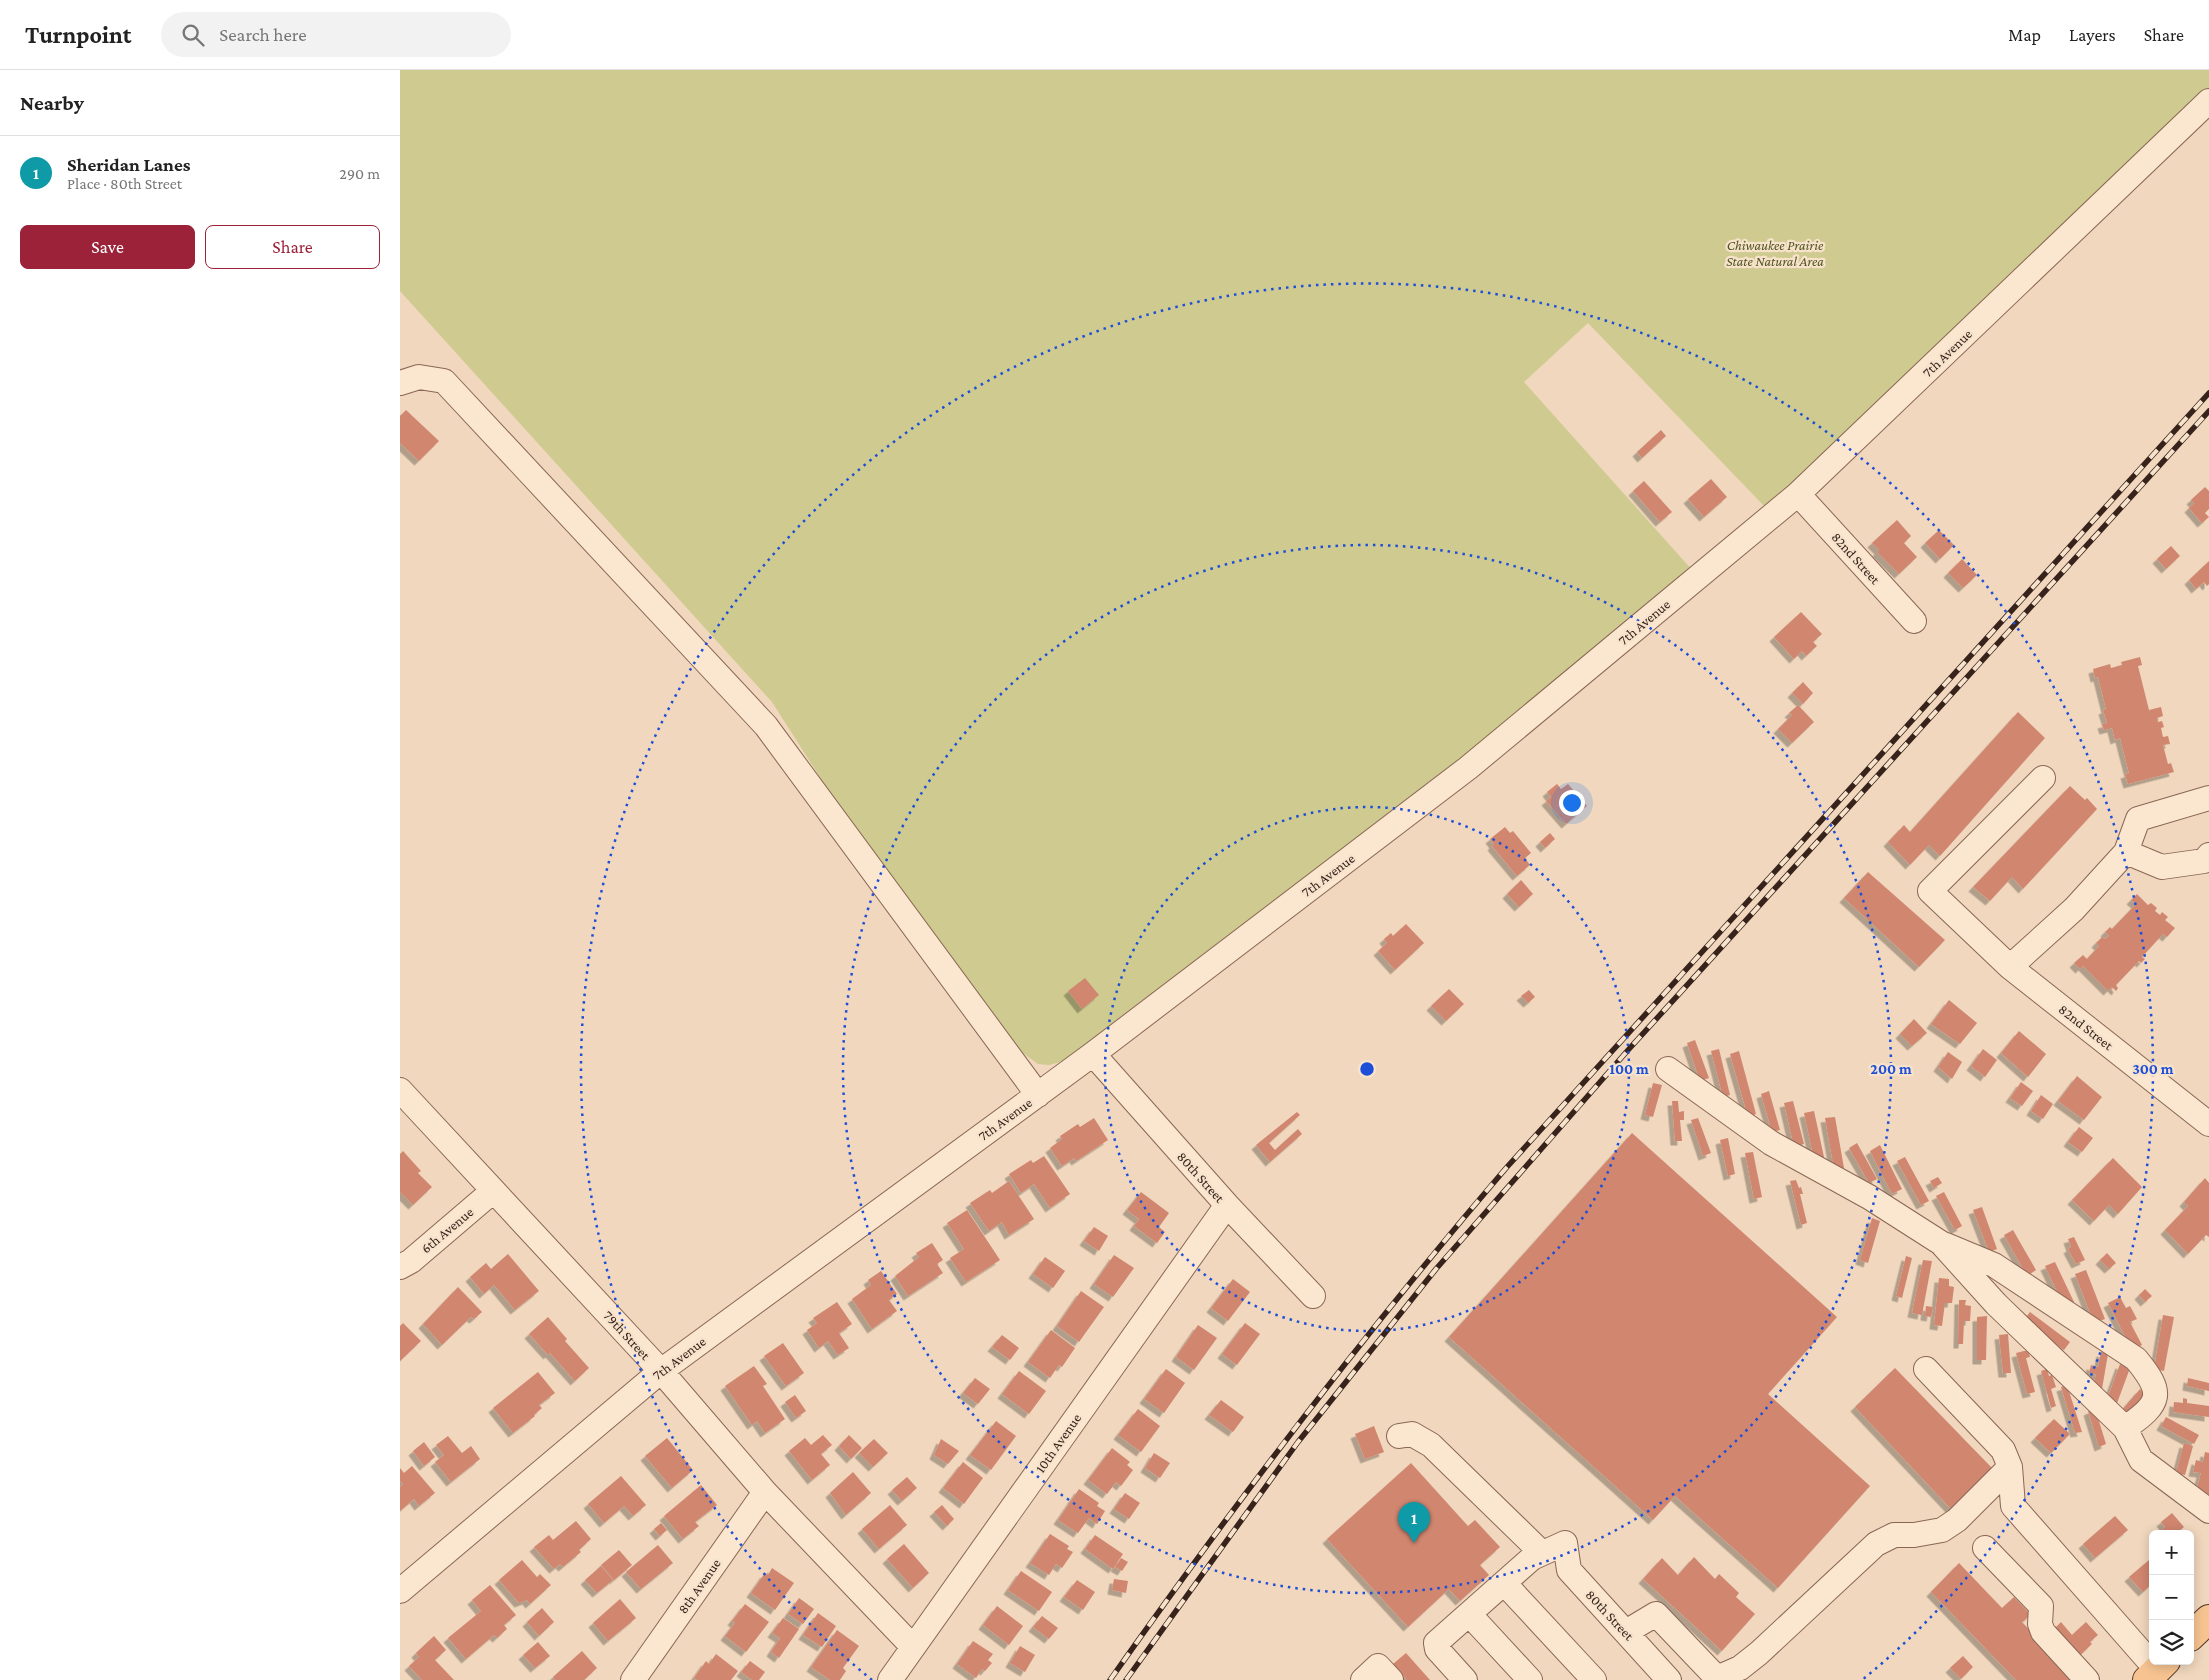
<!DOCTYPE html>
<meta charset="utf-8">
<style>
:root{--surface:#fff;--page:#f2f2f2;--text:#222;--muted:#767676;--line:#e0e0e0;--accent:#9b2239}
body{margin:0;font-family:"Crimson Pro",serif;background:var(--page);color:var(--text)}
.controls{position:absolute;right:15px;bottom:15px;display:grid;overflow:hidden;border-radius:8px;box-shadow:0 2px 12px #0003}
.controls button{width:45px;height:45px;display:grid;place-items:center;padding:0;border:0;border-bottom:1px solid var(--line);background:var(--surface);color:var(--text);font:25px sans-serif}
.you{position:absolute;left:1171px;top:732px;width:18px;height:18px;margin:-12px;border:4px solid #fff;border-radius:50%;background:#1a73e8;box-shadow:0 0 0 8px #1a73e833}
.badge{display:grid;place-items:center;width:32px;height:32px;border-radius:50%;background:var(--accent);color:#fff;font-size:16px;font-weight:700}
.pin{position:absolute;translate:-50% -41px;filter:drop-shadow(0 1px 2px #0008)}
.pin::after{content:'';position:absolute;top:26px;width:18px;height:15px;background:inherit;clip-path:polygon(0 0,100% 0,50% 100%)}
.list{margin:0;padding:0;list-style:none}
h2{display:flex;justify-content:space-between;align-items:center;height:65px;margin:0;padding:0 20px;font-size:21px}
h2 small{font-size:16px;font-weight:400;color:var(--muted)}
.list li{display:grid;grid-template-columns:32px 1fr auto;gap:15px;align-items:center;box-sizing:border-box;height:75px;padding:0 20px;border-top:1px solid var(--line)}
.list b{display:block;font-size:19px;white-space:nowrap}
.list p{margin:0;font-size:16px;white-space:nowrap;color:var(--muted)}
.list em{font-size:16px;font-style:normal;color:var(--muted)}
.actions{display:flex;gap:10px;padding:15px 20px}
.actions a{flex:1;padding:11px 0;border:1px solid var(--accent);border-radius:8px;text-align:center;font-size:18px;color:var(--accent)}
.actions .main{background:var(--accent);color:#fff}
.icon{flex:none;width:28px;height:28px;fill:none;stroke:currentColor;stroke-width:2;stroke-linecap:round;stroke-linejoin:round}
.map{position:relative;flex:none;width:1809px;height:1610px;overflow:hidden}
header{display:flex;align-items:center;gap:30px;box-sizing:border-box;height:70px;padding:0 25px;background:var(--surface);border-bottom:1px solid var(--line)}
header strong{font-size:24px}
nav{display:flex;gap:28px;margin-inline-start:auto;font-size:18px}
.search{width:350px;height:45px;background:var(--page);display:flex;align-items:center;gap:12px;box-sizing:border-box;padding:0 18px;border-radius:28px;color:var(--muted);font-size:19px}
main{display:flex}
aside{flex:1;background:var(--surface)}
.map>svg:first-child{display:block}
.green{fill:#ceca90}
.building{fill:#d18670;filter:url(#shadow)}
.lines{fill:none;stroke-linecap:round;stroke-linejoin:round}
.minor-casing{stroke:#896755;stroke-width:26}
.major-casing{stroke:#56362a;stroke-width:30}
.minor{stroke:#fbe6d0;stroke-width:24}
.major{stroke:#f7c491;stroke-width:28}
.rail-casing{stroke:#37231b;stroke-width:5.5}
.rail{stroke:#f7e3cc;stroke-width:4;stroke-dasharray:11;stroke-linecap:butt}
.ring{fill:none;stroke:#1d4ed8;stroke-width:2.5;stroke-dasharray:2.5 5}
.labels{text-anchor:middle;stroke-width:4.5;stroke-linejoin:round;paint-order:stroke}
.park-label{font-size:14px;font-style:italic;fill:#515520;stroke:#f7e3cc}
.street-label{font-size:14px;fill:#37231b;stroke:#f7e3cc}
.centre{fill:#1d4ed8;stroke:#f7e3cc;stroke-width:2.5}
.ring-label{font-size:15px;text-anchor:middle;font-weight:bold;fill:#1d4ed8;stroke:#f7e3cc;stroke-width:4.5;stroke-linejoin:round;paint-order:stroke}
</style>
<header>
<strong>Turnpoint</strong>
<div class="search"><svg class="icon" aria-label="search" viewBox="0 0 24 24"><circle cx="10" cy="10" r="6"/><path d="M15 15l6 6"/></svg>Search here</div>
<nav><a>Map</a><a>Layers</a><a>Share</a></nav>
</header>
<main>
<aside>
<h2>Nearby<small></small></h2>
<ul class="list">
<li><span class="badge" style="background:#0f9aa8">1</span><div><b>Sheridan Lanes</b><p>Place · 80th Street</p></div><em>290 m</em></li>
</ul>
<div class="actions"><a class="main">Save</a><a>Share</a></div>
</aside>
<div class="map">
<svg width="1809" height="1610" viewBox="0 0 1809 1610">
<defs>
<filter id="shadow"><feDropShadow dx="-4.5" dy="4.5" stdDeviation="0" flood-color="#0004"/></filter>
</defs>
<rect width="100%" height="100%" fill="#f0d7bd"/>
<path class="green" d="M0,0h1809v23l-442,416 -179,-186 -64,59 169,189 -399,321 -224,164 -10,6 -11,3 -11,-1 -15,-11 -172,-227 -79,-124 -372,-411z"/>
<path class="building" d="M6,340l33,31 -20,20 -19,-18v-27z
M1261,360l5,6 -24,22 -5,-6z
M1311,409l16,18 -23,20 -16,-18z
M1244,411l28,31 -12,10 -27,-31z
M1805,417l4,4v18l-4,4 4,4 -7,6 -13,-15 5,-5 -3,-3z
M1497,450l14,16 -7,7 13,14 -18,17 -22,-22 2,-2 -7,-7z
M1539,460l15,15 -14,14 -15,-16z
M1771,476l9,10 -14,13 -9,-10z
M1562,489l15,16 -14,13 -15,-15z
M1809,491v23l-2,2 -3,-4 -8,7 -7,-9z
M1401,542l21,22 -9,8 4,4 -11,10 -4,-5 -8,8 -20,-22z
M1740,587l2,8 -4,1 11,44 12,-3 2,9 -6,2 1,4 4,-1 2,6 -3,1 2,9 5,-1 2,8 -7,1 5,19 3,-1 3,9 -46,12 -3,-10 4,-1 -9,-35 -5,2 -3,-12 -8,2 -2,-6 5,-1 -4,-13 3,-1 -8,-32 -3,1 -2,-9 17,-5 1,4 11,-3 -1,-3z
M1403,612l10,11 -10,11 -11,-11z
M1398,635l16,17 -22,21 -14,-14 14,-14 -3,-2z
M1618,642l27,26 -105,118 -11,-11 -19,20 -22,-23 16,-17 6,7z
M1157,714l4,5 7,-5 19,22 -21,18 -20,-23 5,-4 -4,-5z
M1670,716l15,14 2,-2 10,11 -74,80 -11,-12 -22,24 -17,-14z
M1105,757l5,6 3,-2 18,22 -6,5 5,7 -13,11 -25,-30 2,-2 -4,-5z
M1150,763l5,6 -10,9 -5,-6z
M1468,802l77,68 -26,27 -75,-69z
M1121,810l12,14 -14,13 -12,-13z
M1737,824l11,11 3,-2 6,5 -2,3 5,4 2,-3 6,5 -3,3 10,8 -8,9 -4,-3 -21,23 3,2 -4,4 -2,-2 -23,24 2,3 -2,3 -4,-4 -4,4 -25,-25 -3,3 -6,-6 9,-8 4,4 12,-13 -3,-3 6,-6 3,2 4,-3 -4,-4 5,-5 2,2 24,-25 -5,-4z
M1006,854l18,19 -29,27 -17,-19 9,-8 -3,-4 7,-6 2,3z
M685,908l14,17 -17,14 -14,-18z
M1049,919l15,15 -18,17 -15,-15z
M1129,920l6,7 -7,6 -7,-7z
M1549,930l28,23 -17,21 -29,-20z
M1514,949l13,14 -15,13 -12,-12z
M1619,961l27,23 -18,23 -27,-24z
M1295,970l14,38 -9,3 -13,-38z
M1319,979l11,46 -7,2 -12,-46z
M1583,979l14,11 -12,17 -14,-11z
M1339,981l17,63 -8,3 -18,-63z
M1548,982l14,10 -10,17 -14,-12z
M1677,1006l25,21 -18,23 -26,-19z
M1621,1012l12,9 -11,15 -12,-8z
M1253,1013l9,2 -9,32 -8,-2z
M1369,1021l11,39 -8,2 -11,-38z
M1641,1025l12,9 -10,15 -12,-8z
M1272,1031h6l1,11 5,-1v9h-4l2,21h-7z
M1393,1031l11,43 -10,3 -10,-44z
M1414,1041l10,46 -10,2 -10,-46z
M897,1042l3,3 -31,28 6,7 23,-21 4,5 -32,28 -14,-17z
M1435,1047l9,51 -10,1 -9,-51z
M694,1048l14,22 -32,21 -2,-3 -12,8 -12,-18 12,-9 -2,-3 18,-12 2,3z
M1298,1048l13,35 -8,3 -12,-36z
M1679,1057l14,11 -11,14 -14,-10z
M1232,1063l205,184 -69,77 102,92 -92,102 -103,-92 -22,24 -204,-183z
M1328,1068l7,36 -7,2 -8,-36z
M1457,1073l20,36 -8,4 -20,-35z
M1480,1075l22,44 -10,5 -22,-43z
M3,1081l18,20 -3,2 14,14 -19,18 -13,-13v-38z
M1353,1082l9,45 -8,2 -9,-46z
M644,1086l26,38 -20,14 -16,-24 -13,9 -12,-19 22,-14 2,3z
M1505,1087l24,44 -8,4 -24,-44z
M1713,1088l29,29 -24,27 -9,-9 -15,16 -22,-21z
M1538,1107l4,6 -8,5 -4,-7z
M1805,1108l4,5v54l-3,-2 -18,19 -23,-24 23,-24 -4,-4z
M1396,1110l3,8 2,-1 2,7h-3l7,29 -6,2 -11,-44z
M609,1111l25,38 -25,16 -7,-13 -13,9 -19,-28 20,-13 2,3z
M741,1122l28,21 -10,14 6,5 -8,11 -23,-17 5,-7 -12,-9z
M1544,1122l18,34 -7,4 -19,-34z
M1582,1137l15,42 -8,3 -16,-42z
M567,1140l33,50 -34,22 -16,-24 14,-9 -17,-26z
M1472,1148l8,3 -12,42 -8,-3z
M694,1157l14,9 -9,15 -15,-10z
M1613,1160l23,40 -9,6 -23,-41z
M1674,1167l11,23 -9,4 -8,-15 3,-2 -3,-8z
M532,1173l11,17 -6,4 6,9 -35,23 -13,-20 24,-19 -3,-4z
M1707,1183l9,10 -7,6 -9,-9z
M108,1184l31,37 -24,19 -21,-25 -10,9 -14,-17 16,-14 5,6z
M714,1185l20,13 -21,29 -19,-13z
M1506,1186l6,2 -10,40 -6,-2z
M645,1187l20,14 -12,17 -20,-14z
M1523,1190l9,1 -10,54 -10,-2z
M1655,1192l19,40 -10,4 -19,-40z
M1686,1200l19,49 -11,4 -19,-49z
M481,1201l16,23 -8,6 8,11 -25,18 -20,-30 19,-14 -3,-5z
M1539,1208l10,1v7l5,1 -2,16h-7l-3,23 -8,-1z
M833,1209l17,13 -22,29 -17,-13z
M58,1217l24,25 -8,7 -3,-2 -29,28 -19,-21z
M1745,1219l7,7 -7,6 -6,-7z
M681,1221l23,16 -25,35 -22,-16z
M1720,1227l6,11 4,-2 7,13 -7,3 12,23 -10,5 -24,-47z
M1559,1230h7l-1,5 6,1 -1,15h-6l-1,23h-5z
M437,1232l15,22 -13,9 10,15 -11,7 -10,-14 -9,7 -12,-18 10,-7 -4,-5z
M1526,1236l7,1 -2,10 -6,-1z
M1630,1242l40,30 -6,8 -40,-30z
M1763,1245l11,2 -10,54 -10,-2z
M1587,1246l-1,44h-9v-43z
M148,1247l19,22 -2,2 24,27 -14,13 -25,-28 -2,2 -19,-21z
M3,1253l18,18 -21,20v-35z
M845,1253l15,11 -23,31 -15,-11z
M798,1255l19,13 -23,32 -18,-13z
M651,1260l24,18 -13,19 -3,-2 -9,13 -22,-16z
M1608,1264l3,39h-8l-4,-38z
M602,1265l17,13 -9,12 -18,-13z
M383,1273l21,30 -18,13 -22,-30z
M1628,1280l2,7 -4,1 9,34 -8,2 -11,-41z
M1701,1282l7,2 -6,35 -9,-1 3,-14 -7,-1 2,-8 7,2z
M1720,1294l10,4 -14,38 -10,-4z
M354,1296l13,18 -4,2 22,33 -20,14 -8,-12 -5,4 -27,-39z
M1495,1298l98,101 -41,41 -97,-103z
M766,1299l19,14 -21,30 -20,-14z
M1647,1299l2,7 3,-1 4,12 -5,2 5,17 -5,2 -10,-37z
M619,1301l27,20 -17,23 -27,-20z
M138,1302l17,21 -16,12 3,3 -8,7 1,1 -22,17 -20,-25z
M575,1308l15,11 -12,15 -15,-11z
M1788,1308l21,5v8l-22,-5z
M1667,1315l15,47 -7,1 -14,-46z
M1740,1319l7,7 -18,20 -7,-6z
M395,1325l11,16 -10,7 -11,-16z
M1783,1328l4,1v4l22,3v11l-36,-5 1,-10 9,1z
M821,1330l23,17 -11,15 -24,-17z
M1695,1338l11,36 -7,3 -11,-36z
M738,1339l22,17 -19,26 -23,-17z
M1766,1347l33,18 -5,9 -33,-18z
M1654,1349l16,15 -19,19 -16,-15z
M596,1351l20,15 -25,34 -21,-15z
M974,1356l10,26 -19,7 -10,-25z
M423,1365l9,10 -11,9 9,11 -18,15 -23,-29 16,-13 6,7z
M449,1365l13,13 -11,11 -12,-13z
M48,1366l14,17 9,-7 9,13 -29,23 -16,-20 9,-7 -8,-10z
M267,1368l26,32 -21,18 -27,-32z
M474,1369l14,14 -15,14 -14,-14z
M541,1369l18,12 -11,13 -14,-9z
M24,1372l11,15 -11,9 -11,-15z
M1784,1373l9,3 -8,29 -9,-2z
M712,1378l18,14 -3,3 6,5 -12,16 -5,-4 -9,12 -19,-14z
M1805,1382l4,1v42l-13,-3 5,-19 -8,-1 3,-12 7,2z
M754,1383l16,10 -10,15 -15,-10z
M563,1392l20,16 -19,26 -21,-16z
M1011,1393l57,63 7,-6 25,27 -20,18 9,10 -29,26 -11,-12 -41,38 -81,-88z
M12,1396l23,27 -16,13 -5,-7 -14,12v-24l3,-3 -3,-3v-13l4,5z
M453,1402l18,21 -25,22 -16,-22z
M221,1406l25,29 -13,11 -9,-10 -20,17 -16,-19z
M507,1407l10,11 -15,13 -10,-11z
M301,1415l16,20 -22,17 4,4 -16,13 -19,-23z
M679,1419l20,14 -2,3 8,5 -8,13 -8,-6 -11,15 -20,-13z
M725,1423l15,10 -11,16 -15,-10z
M490,1435l17,20 -28,24 -17,-20z
M542,1435l12,14 -7,7 -13,-14z
M1772,1443l12,14 -6,5 1,2h-21l7,-7 -4,-5z
M1715,1446l13,14 -33,28 -12,-14z
M176,1451l15,18 -12,11 2,2 -18,15 -3,-3 -6,5 -20,-22 15,-12 4,5z
M261,1453l6,7 -7,6 -6,-7z
M650,1464l19,12 -2,3 6,3 -11,16 -6,-4 -7,11 -19,-12z
M695,1465l28,19 -10,15 -28,-20z
M504,1474l25,29 -16,15 -26,-29z
M258,1475l15,18 -32,26 -15,-17z
M219,1480l13,15 -18,15 -13,-15z
M1294,1487l21,22 4,-5 20,19 -3,4 19,17 -33,37 -79,-72 19,-21 16,17z
M721,1488l7,4 -6,9 -7,-4z
M122,1490l15,17 3,-3 11,11 -21,19 -3,-4 -8,3 -20,-23z
M1749,1490l4,4v19l-10,9 -14,-15z
M1559,1493l43,45 12,-11 17,18 -9,7 52,54 -2,4h-56l-85,-88z
M201,1496l12,14 -16,13 -12,-13z
M372,1498l22,15 -19,27 -24,-17 14,-20 3,2z
M621,1501l31,21 -13,19 -31,-21z
M714,1509l14,2 -2,12 -14,-3z
M677,1510l18,12 -12,18 -19,-13z
M90,1515l26,30 -12,10 3,4 -10,9 -3,-3 -28,24 -18,-21 33,-27 -9,-11z
M399,1528l15,11 -11,15 -15,-10z
M220,1529l16,19 -28,23 -15,-18z
M345,1534l24,18 -23,30 -21,-16 10,-13 -3,-2z
M597,1536l26,20 -14,19 -26,-20z
M142,1538l12,14 -15,14 -12,-14z
M418,1543l18,13 -14,21 -19,-12z
M642,1546l16,12 -9,11 -16,-12z
M383,1548l16,11 -20,29 -8,-6 9,-14 -8,-5z
M1661,1552l11,13 14,-13 12,13 -8,7 2,2 -18,17 -25,-27z
M437,1560l22,16 -16,22 3,3 -6,9h-10l-19,-13z
M34,1566l12,14 -11,10 19,20h-32l-13,-14 10,-9 -3,-4z
M573,1571l20,13 -5,6 4,3 -7,8 -3,-2 -6,9 -19,-14z
M138,1572l12,14 -15,12 -12,-13z
M620,1576l15,9 -10,17 -15,-9z
M182,1581l15,17 -13,12h-29l-2,-3z
M1006,1583l24,27h-23l-14,-16z
M316,1584l22,17 -7,9h-34l-3,-2 12,-17 3,3z
M1563,1586l10,11 -12,12 -11,-11z
M350,1591l15,11 -6,8h-7l-11,-8z"/>
<g class="lines">
<g class="minor-casing">
<path id="minor" d="M0,313l19,-6 25,4 322,345 272,369
M1398,424l116,127
M1643,708l-113,113 80,76 199,157
M1726,782l36,15 42,-6 5,-6
M1610,897l64,-58 52,-57 12,-33 71,-21
M693,984l134,151 86,91
M1268,999l103,74 98,54 72,46 55,61 129,124 16,32 68,51
M0,1020l261,281 104,121 148,155
M1546,1175l48,20 142,94c28,34 26,44 -11,69
M0,1197l11,-6 82,-70
M1526,1299l77,81 7,17 3,39 144,164
M999,1366l13,-2 19,11 111,108
M1585,1478l56,58 -1,18 3,8 44,48
M1104,1513l90,97
M0,1521l261,-220 432,-317 375,-286 330,-274 411,-393
M1069,1544l61,66
M1226,1562l30,-18 61,64 -1,2
M1317,1608l23,-10 19,-15 117,-109 18,-9h20l28,-5 15,-10 53,-53
M233,1610l132,-188
M490,1610l337,-475
M963,1610l15,-14 13,14
M1065,1610l-28,-31 -1,-6 96,-85 33,-15 4,27 100,110"/>
</g>
<g class="major-casing">
<path id="major" d="M1790,1567l19,-18
M1747,1610l19,-19"/>
</g>
<use href="#minor" class="minor"/>
<use href="#major" class="major"/>
<g class="rail-casing">
<path id="rail" d="M710,1610c125,-177 256,-349 397,-513l702,-774
M726,1610l172,-238 138,-173 193,-220 580,-638"/>
</g>
<use href="#rail" class="rail"/>
</g>
<g class="ring">
<circle cx="967" cy="999" r="262"/>
<circle cx="967" cy="999" r="524"/>
<path d="M472 1610A786 786 0 1 1 1462 1610"/>
</g>
<g class="labels">
<g class="park-label">
<text x="1375" y="180">Chiwaukee Prairie<tspan x="1375" dy="16">State Natural Area</tspan></text>
</g>
<g class="street-label">
<text transform="translate(1547 283) rotate(-44)" y="5">7th Avenue</text>
<text transform="translate(1456 488) rotate(48)" y="5">82nd Street</text>
<text transform="translate(1244 552) rotate(-40)" y="5">7th Avenue</text>
<text transform="translate(928 805) rotate(-37)" y="5">7th Avenue</text>
<text transform="translate(1686 957) rotate(38)" y="5">82nd Street</text>
<text transform="translate(605 1049) rotate(-36)" y="5">7th Avenue</text>
<text transform="translate(801 1107) rotate(48)" y="5">80th Street</text>
<text transform="translate(47 1160) rotate(-40)" y="5">6th Avenue</text>
<text transform="translate(227 1265) rotate(47)" y="5">79th Street</text>
<text transform="translate(279 1288) rotate(-37)" y="5">7th Avenue</text>
<text transform="translate(658 1373) rotate(-55)" y="5">10th Avenue</text>
<text transform="translate(299 1516) rotate(-55)" y="5">8th Avenue</text>
<text transform="translate(1210 1545) rotate(47)" y="5">80th Street</text>
</g>
</g>
<circle cx="967" cy="999" r="8" class="centre"/>
<g class="ring-label">
<text x="1229" y="1004">100 m</text>
<text x="1491" y="1004">200 m</text>
<text x="1753" y="1004">300 m</text>
</g>
</svg>
<div class="controls">
<button>+</button>
<button>−</button>
<button><svg class="icon" aria-label="layers" viewBox="0 0 24 24"><path d="M12 4l9 5-9 5-9-5zM3 14l9 5 9-5"/></svg></button>
</div>
<div class="you"></div>
<div class="pin badge" style="left:1014px;top:1473px;background:#0f9aa8">1</div>
</div>
</main>
